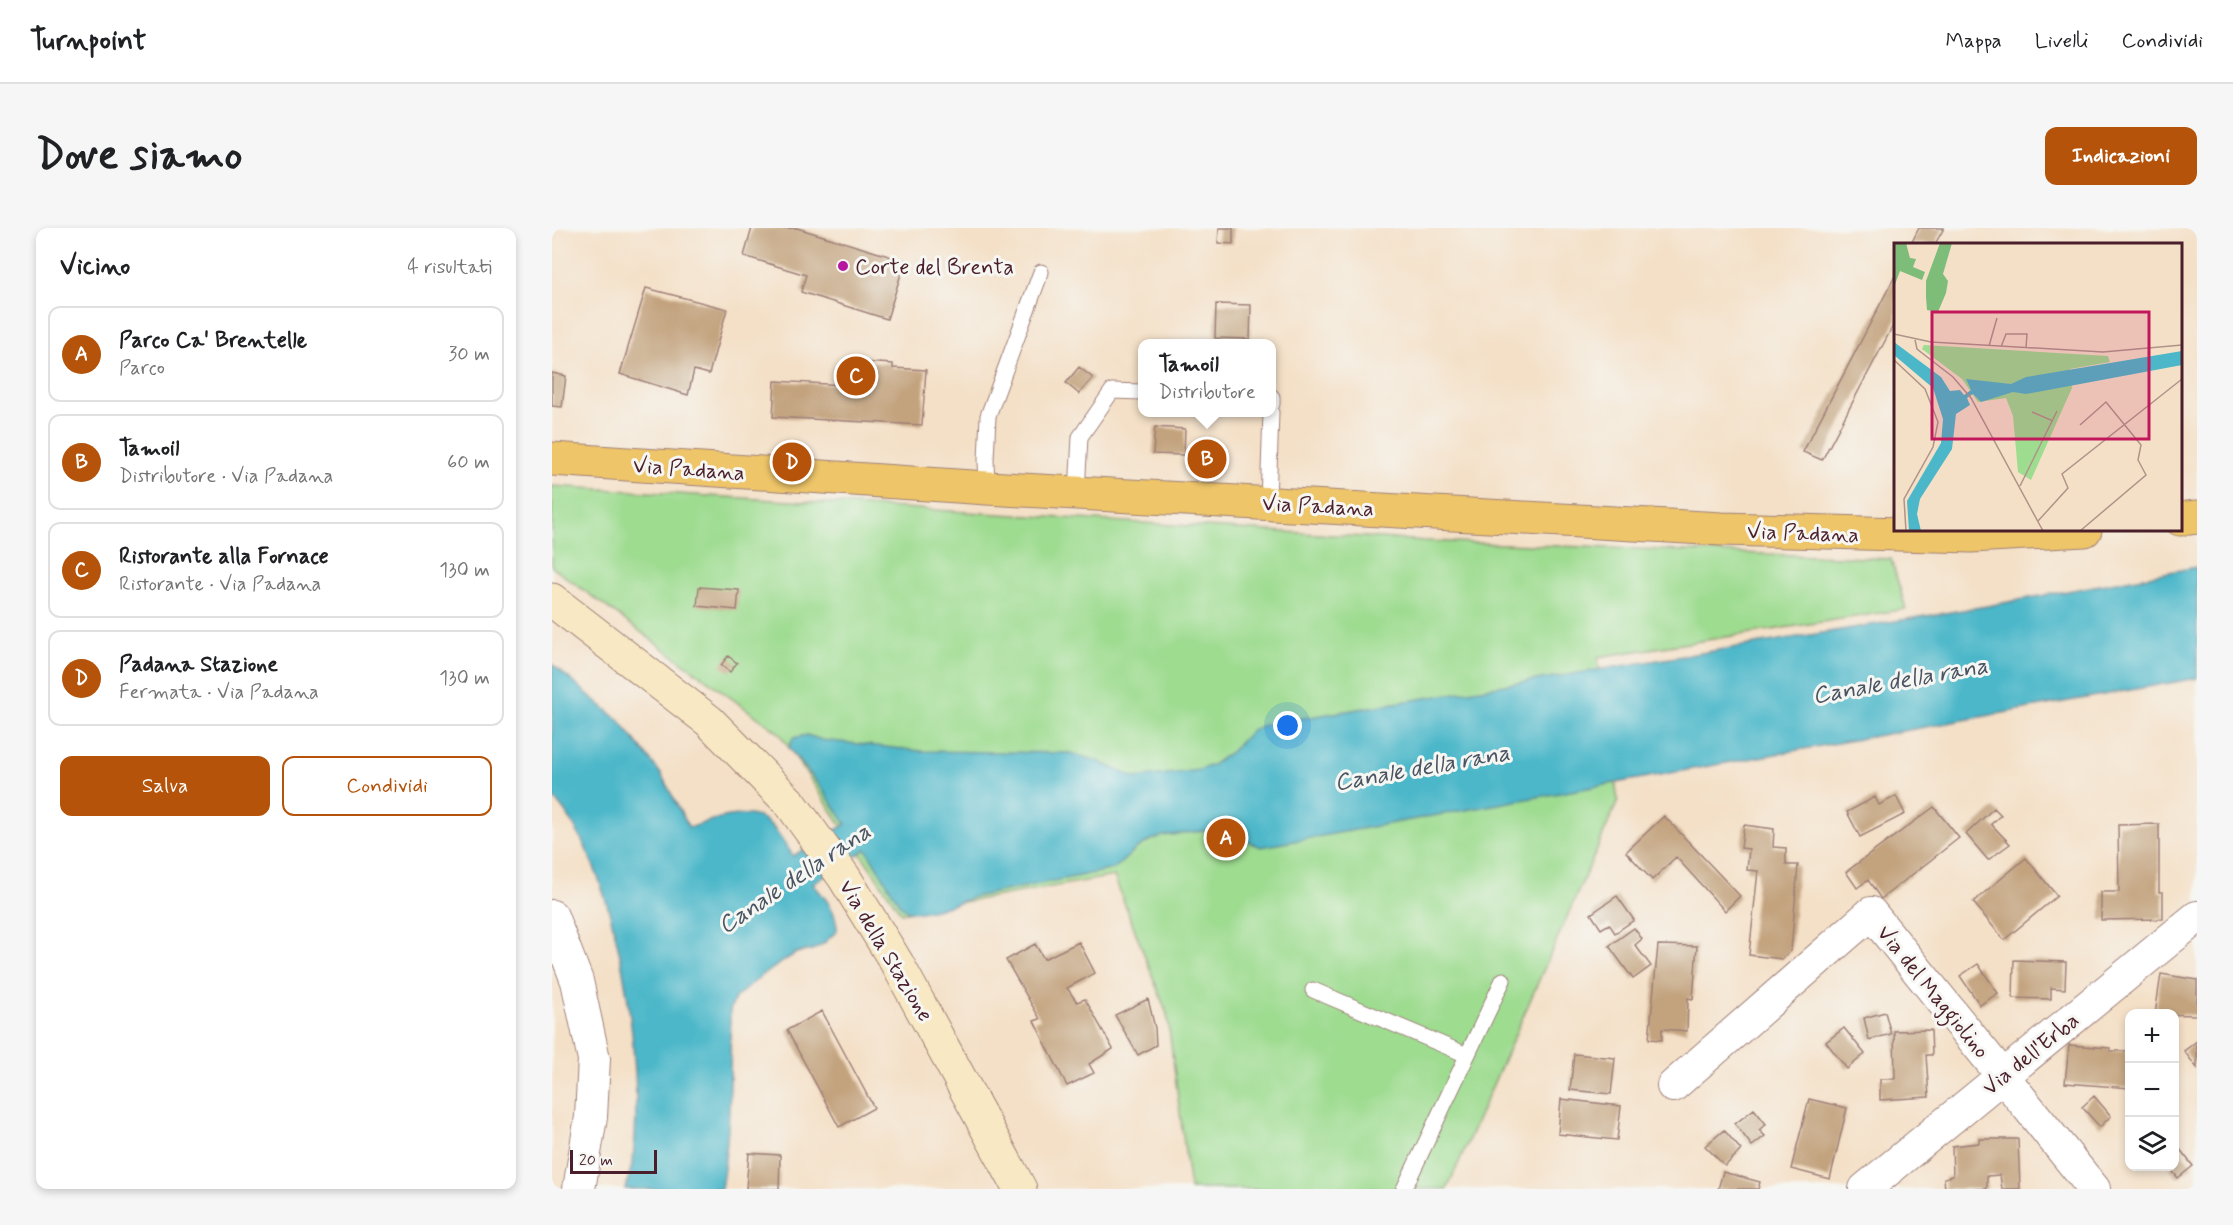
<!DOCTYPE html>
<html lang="it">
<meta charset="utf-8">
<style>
:root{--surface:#fff;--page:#f6f6f6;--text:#202124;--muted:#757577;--line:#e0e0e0;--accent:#b45309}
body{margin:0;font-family:Mynerve,sans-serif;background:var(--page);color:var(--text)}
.controls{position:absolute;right:18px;bottom:18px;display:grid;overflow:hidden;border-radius:12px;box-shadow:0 3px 9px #0003}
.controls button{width:54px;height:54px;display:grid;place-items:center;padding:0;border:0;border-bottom:2px solid var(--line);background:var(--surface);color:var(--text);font:30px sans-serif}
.scale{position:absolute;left:18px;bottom:15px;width:87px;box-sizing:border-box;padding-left:6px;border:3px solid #4a1f2b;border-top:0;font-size:16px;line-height:21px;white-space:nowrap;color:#4a1f2b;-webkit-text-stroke:4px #f6f6f2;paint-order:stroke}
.you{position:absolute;left:736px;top:498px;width:21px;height:21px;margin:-15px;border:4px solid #fff;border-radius:50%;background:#1a73e8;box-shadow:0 0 0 9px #1a73e833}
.badge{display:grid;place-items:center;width:39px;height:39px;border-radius:50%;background:var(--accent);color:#fff;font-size:20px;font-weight:700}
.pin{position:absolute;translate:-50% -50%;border:3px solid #fff;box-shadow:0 2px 6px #0006}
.popup{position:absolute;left:586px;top:111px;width:138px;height:78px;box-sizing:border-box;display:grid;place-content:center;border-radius:12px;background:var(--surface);filter:drop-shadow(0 2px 4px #0005);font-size:20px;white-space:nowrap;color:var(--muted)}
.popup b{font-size:22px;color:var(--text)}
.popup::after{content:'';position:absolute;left:50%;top:100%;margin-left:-12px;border:12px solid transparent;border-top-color:var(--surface)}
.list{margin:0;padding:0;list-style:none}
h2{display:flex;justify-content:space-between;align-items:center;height:78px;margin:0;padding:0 24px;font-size:26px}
h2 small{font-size:20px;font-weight:400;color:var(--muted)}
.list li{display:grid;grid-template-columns:39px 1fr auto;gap:18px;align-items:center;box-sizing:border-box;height:96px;margin:0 12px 12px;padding:0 12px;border:2px solid var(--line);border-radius:12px}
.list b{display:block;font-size:22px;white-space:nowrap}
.list p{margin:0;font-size:20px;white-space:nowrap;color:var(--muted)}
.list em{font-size:20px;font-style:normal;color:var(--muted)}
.actions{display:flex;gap:12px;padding:18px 24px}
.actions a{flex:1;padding:14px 0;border:2px solid var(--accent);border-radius:12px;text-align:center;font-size:21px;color:var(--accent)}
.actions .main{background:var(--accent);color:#fff}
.icon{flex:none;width:33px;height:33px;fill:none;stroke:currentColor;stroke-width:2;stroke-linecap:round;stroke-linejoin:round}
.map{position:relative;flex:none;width:1645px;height:961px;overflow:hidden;border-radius:12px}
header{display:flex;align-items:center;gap:36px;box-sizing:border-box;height:84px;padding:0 30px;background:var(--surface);border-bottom:2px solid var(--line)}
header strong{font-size:28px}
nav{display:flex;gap:33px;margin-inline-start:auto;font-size:21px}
.intro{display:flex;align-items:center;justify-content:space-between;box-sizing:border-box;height:144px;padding:0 36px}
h1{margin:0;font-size:42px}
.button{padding:15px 27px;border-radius:12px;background:var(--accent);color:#fff;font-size:21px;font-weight:700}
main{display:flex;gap:36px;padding:0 36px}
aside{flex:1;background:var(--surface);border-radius:12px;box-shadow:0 3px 9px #0003}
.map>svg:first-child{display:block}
.green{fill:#9edc90;stroke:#747e5e;stroke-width:1.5}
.water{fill:#4cb7c9;stroke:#4b6b7a;stroke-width:1.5}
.building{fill:#c3a37e}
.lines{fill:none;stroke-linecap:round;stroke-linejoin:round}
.lane-casing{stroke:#9f8079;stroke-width:17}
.street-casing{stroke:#9f8079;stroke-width:34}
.secondary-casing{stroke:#9f8079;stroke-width:35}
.primary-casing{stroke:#9f8079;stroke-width:35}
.lane{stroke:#fff;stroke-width:15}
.street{stroke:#fff;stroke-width:32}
.secondary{stroke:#f8e8c3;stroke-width:33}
.primary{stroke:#eec569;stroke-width:33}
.poi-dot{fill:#b5179e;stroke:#f6f6f2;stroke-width:2}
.labels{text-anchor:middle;stroke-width:6;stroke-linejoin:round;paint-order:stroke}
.poi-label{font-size:22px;fill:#4a1f2b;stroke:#f6f6f2;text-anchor:start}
.street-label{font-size:22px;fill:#4a1f2b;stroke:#f6f6f2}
.water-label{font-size:24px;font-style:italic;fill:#4b5462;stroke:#f6f6f2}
.inset-road{fill:none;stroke:#b09389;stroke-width:1.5}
.view{fill:#c2185b;fill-opacity:0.15;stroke:#c2185b;stroke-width:3}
.inset-edge{fill:none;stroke:#4a1f2b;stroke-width:3}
</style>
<header>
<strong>Turnpoint</strong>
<nav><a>Mappa</a><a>Livelli</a><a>Condividi</a></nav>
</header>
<div class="intro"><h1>Dove siamo</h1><a class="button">Indicazioni</a></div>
<main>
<aside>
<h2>Vicino<small>4 risultati</small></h2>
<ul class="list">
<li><span class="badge">A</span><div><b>Parco Ca' Brentelle</b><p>Parco</p></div><em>30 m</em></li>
<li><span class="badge">B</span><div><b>Tamoil</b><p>Distributore · Via Padana</p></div><em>60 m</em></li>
<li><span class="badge">C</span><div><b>Ristorante alla Fornace</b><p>Ristorante · Via Padana</p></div><em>130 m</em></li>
<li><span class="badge">D</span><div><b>Padana Stazione</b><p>Fermata · Via Padana</p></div><em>130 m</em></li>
</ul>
<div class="actions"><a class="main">Salva</a><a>Condividi</a></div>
</aside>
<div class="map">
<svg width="1645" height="961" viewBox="0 0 1645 961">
<rect width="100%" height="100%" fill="#f6f6f2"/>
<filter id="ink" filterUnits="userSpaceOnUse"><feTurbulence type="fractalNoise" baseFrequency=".0167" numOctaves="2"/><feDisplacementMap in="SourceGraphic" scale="12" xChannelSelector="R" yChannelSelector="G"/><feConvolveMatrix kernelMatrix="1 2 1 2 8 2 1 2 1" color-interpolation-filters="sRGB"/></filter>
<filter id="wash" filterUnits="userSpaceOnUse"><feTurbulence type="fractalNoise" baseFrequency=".008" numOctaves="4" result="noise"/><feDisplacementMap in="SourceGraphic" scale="24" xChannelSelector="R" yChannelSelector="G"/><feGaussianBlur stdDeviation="1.35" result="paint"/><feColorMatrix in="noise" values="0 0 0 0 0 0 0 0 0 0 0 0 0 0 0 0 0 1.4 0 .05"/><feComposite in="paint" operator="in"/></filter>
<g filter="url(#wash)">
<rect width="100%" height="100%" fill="#f4e0c7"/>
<path class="green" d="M0,258l875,55 464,18 15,50 -308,48 20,144 -171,388h-257l-23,-175 -53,-138 -213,37 -122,-180 -227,-166z"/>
<path class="water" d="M1645,339v111l-936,169 -37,-16h-23l-38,5 -14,5 -12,7 -23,21 -140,28 -28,10 -26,5 -12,-1 -8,-6 -34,-56 -53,35c13,15 24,26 24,47l-14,13 -11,6 -16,3 -35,23 -26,22 -5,12c1,60 1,119 -9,179h-96c3,-10 7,-21 8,-31 12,-95 -13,-290 -81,-362v-132l68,57 41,53 28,54c20,-7 54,-20 74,-9 13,8 22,25 30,37l53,-32 -26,-38 -31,-38 4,-10 14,-3 15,5 99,11 149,2 25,7 40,18 64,-8 13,-5 20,-14 20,-21 15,-6 720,-118z"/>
<g id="blocks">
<path class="building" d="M200,0h45l108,33 -18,58 -86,-27 5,-17 -62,-19z
M667,0h14v16l-15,-1z
M1367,0h25l-9,16h-24z
M1344,46v46l-74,140 -19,-8z
M94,60l81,21 -18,65 -15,-4 -6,25 -68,-21z
M664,76l35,1 -1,34 -35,-1z
M293,133l48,3v4l33,2 -4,55 -149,-8 2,-36 69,4z
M527,139l14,11 -14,16 -13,-11z
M0,145l14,3 -4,31 -10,-1z
M603,199l30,2 -1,26 -31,-1z
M147,359l40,3 -2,20 -40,-4z
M176,428l9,7 -7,9 -9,-7z
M1344,568l9,18 -45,23 -13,-25 28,-15 4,8z
M1382,579l25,31 -78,61 -13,-19 -11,8 -11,-16z
M1442,580l7,7 -10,9 19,20 -22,16 -22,-26z
M1112,588l76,80 -15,15 -49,-54 -24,23 -26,-28z
M1607,596v68h4v27l-62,1v-28h18l-1,-67z
M1192,597l30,4 -1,18 13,1v17h12l-7,86 -9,8 -33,-4 9,-84 -11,-1 2,-21 -8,-1z
M1474,630l31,38 -53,44 -31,-38z
M1065,668l17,24 -19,13 -6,-9 -8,5 -10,-15z
M1082,700l8,11 -7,6 16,21 -18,13 -24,-33z
M527,714l16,31 -28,15 10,14 8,-3 28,50 -24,15 5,9 -27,13 -33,-65 6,-2 -34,-59 29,-16 9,15z
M1106,717l39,1 -4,53 -5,-1 -1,33 -25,-2v11l-13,-1z
M1462,732l52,2 -1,27 -14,-1v11l-38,-1z
M1426,736l20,29 -18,12 -20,-29z
M1609,746l36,6v35l-42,-1z
M596,771l7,29 1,17 -18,10 -23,-40z
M270,783l52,97 -35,19 -52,-97z
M1333,784l6,22 -22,6 -5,-22z
M1292,800l21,26 -18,15 -21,-27z
M1379,802l1,25h-6l3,42 -49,3v-21h15l-1,-48z
M1645,813v27l-13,-17z
M1517,817l41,3v3h20v37l-65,-5z
M1022,826l41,4 -4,36 -41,-4z
M1542,868l17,20 -11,11 -18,-20z
M1009,871l60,7 -4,34 -59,-6z
M1257,871l38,9 -17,71 -39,-10z
M1202,881l12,15 -7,6 6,6 -13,10 -17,-22z
M1172,902l17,20 -16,16 -20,-20z
M1427,911h39l2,50h-18l-2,-14 -13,1v13h-42l-1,-11 9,-2 -1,-30 27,-3z
M1623,915l18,23 -15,12 -9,-11h6z
M197,925l31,2 -1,34h-33z
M1171,944l37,10 -2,7h-40z"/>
</g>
</g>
<g filter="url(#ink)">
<use href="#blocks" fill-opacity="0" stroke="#9f8079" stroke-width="1.5"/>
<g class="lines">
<g class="lane-casing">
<path id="lane" d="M720,169v7
M435,260l-1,-28 2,-44 53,-144
M525,264l3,-55 32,-46 30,1
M716,274l3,-90
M761,762l154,65
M852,961l99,-209"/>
</g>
<g class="street-casing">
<path id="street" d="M0,688l25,65 17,78 -3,58 -12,72
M1121,858l198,-173 223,276
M1313,961l332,-272"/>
</g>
<g class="secondary-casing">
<path id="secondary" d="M0,372l157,121 82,83 53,73 54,88 122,224"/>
</g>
<g class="primary-casing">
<path id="primary" d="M0,231l435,29 735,41 249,7 114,-6
M1628,291l17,-2"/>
</g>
<use href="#lane" class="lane"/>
<use href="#street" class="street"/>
<use href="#secondary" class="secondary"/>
<use href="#primary" class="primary"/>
</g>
</g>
<circle class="poi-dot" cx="291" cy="38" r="6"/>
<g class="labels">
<g class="poi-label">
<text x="303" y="46">Corte del Brenta</text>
</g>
<g class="street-label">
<text transform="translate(137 240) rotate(4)" y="8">Via Padana</text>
<text transform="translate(766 277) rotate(3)" y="8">Via Padana</text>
<text transform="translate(1251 304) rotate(2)" y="8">Via Padana</text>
<text transform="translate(335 722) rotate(59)" y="8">Via della Stazione</text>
<text transform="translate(1382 763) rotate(51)" y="8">Via del Maggiolino</text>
<text transform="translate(1478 825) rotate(-39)" y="8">Via dell'Erba</text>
</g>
<g class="water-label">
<text transform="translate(1348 452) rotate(-10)" y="8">Canale della rana</text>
<text transform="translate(870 539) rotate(-10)" y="8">Canale della rana</text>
<text transform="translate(242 650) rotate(-34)" y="8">Canale della rana</text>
</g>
</g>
<g transform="translate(1342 15)">
<rect width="288" height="288" fill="#f4e0c7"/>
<path d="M30,102l184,11 2,6 -40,7 2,19 -41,92 -13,-8 -5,-56 -7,-18 -28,4 -16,-23 -40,-30z" fill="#9edc90"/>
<path d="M0,0h12l4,15 6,1 -3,8 12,5 -3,8 -22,-9 -6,16zM46,0h12l-9,31 5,7 -2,12 -8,19 -11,-2 -1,-13v-16z" fill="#7ebc7a"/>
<path d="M0,99l47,35 9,14 10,-1 4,5 7,-5 -5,-11 45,5 15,-7 156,-26v14l-156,29 -13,-2 -32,10 -8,-8 -6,4 3,7 -14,9 -4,35 -32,50 -3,15 4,17h-12l-2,-30 34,-58 2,-24 -10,-31 -39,-33z" fill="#4cb7c9"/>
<path class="inset-road" d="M0,91l37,8 172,10 79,-7M21,97l2,9 36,28 18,21 72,133M95,103l8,-28M107,104l5,-13h21l-1,14M0,117l31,29 13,33 -5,25 -29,52 2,32M138,169l21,9M186,182l26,-23 35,43 -3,15 8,15 -66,56M126,243l37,-75M144,278l30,-33 -6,-14 120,-95"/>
<path class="view" d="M38,69h217v127h-217z"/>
<rect width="288" height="288" class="inset-edge"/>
</g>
</svg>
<div class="controls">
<button>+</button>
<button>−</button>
<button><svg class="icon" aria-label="layers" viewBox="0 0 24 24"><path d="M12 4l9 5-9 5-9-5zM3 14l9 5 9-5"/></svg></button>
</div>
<div class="scale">20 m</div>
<div class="you"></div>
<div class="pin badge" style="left:674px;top:610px">A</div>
<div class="pin badge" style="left:655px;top:231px">B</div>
<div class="popup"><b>Tamoil</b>Distributore</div>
<div class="pin badge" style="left:304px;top:148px">C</div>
<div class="pin badge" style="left:240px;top:234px">D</div>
</div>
</main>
